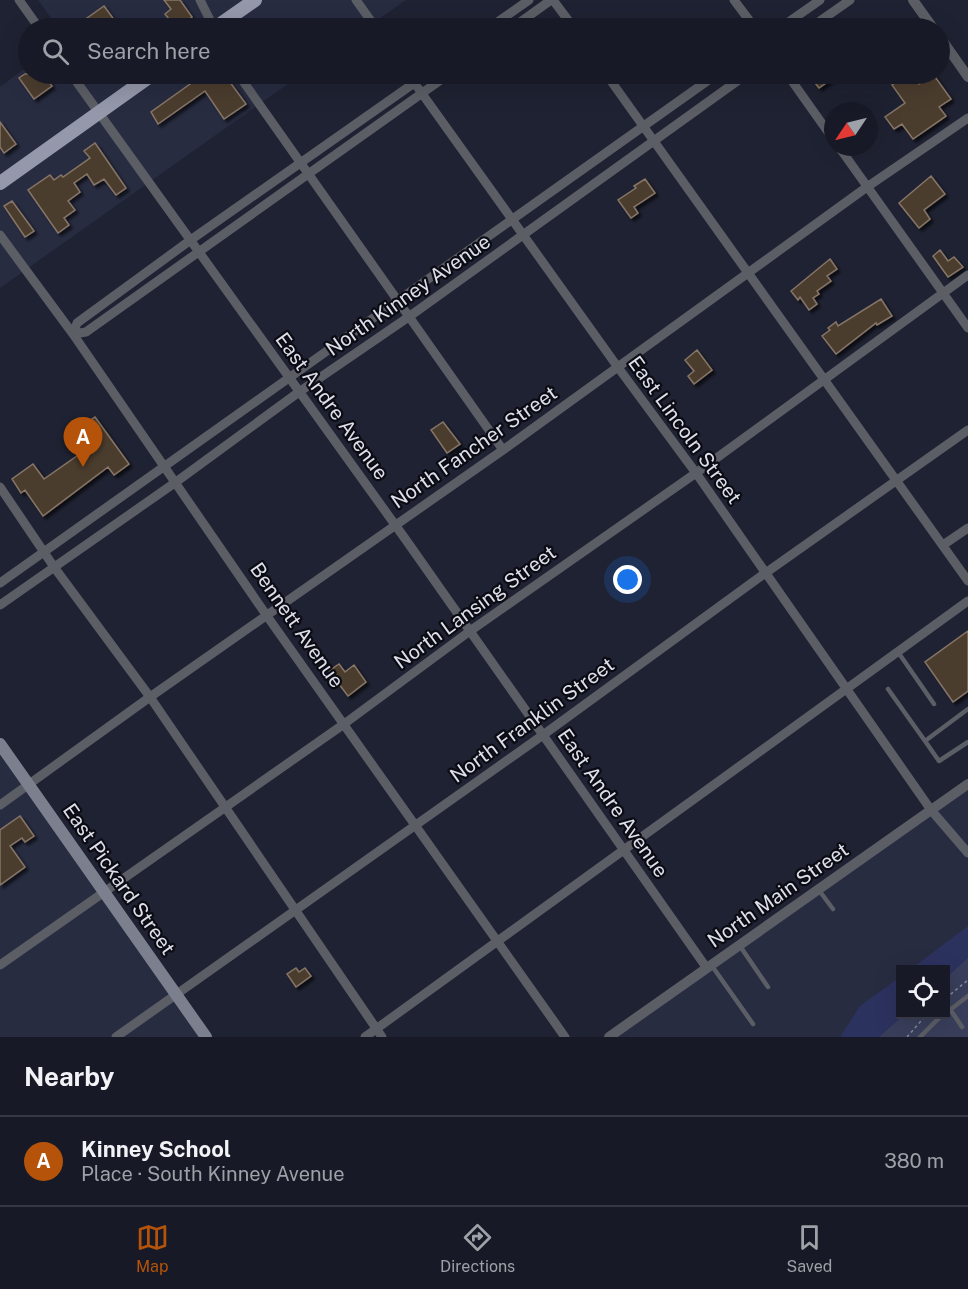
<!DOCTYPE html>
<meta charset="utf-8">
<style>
:root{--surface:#171a26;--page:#20232e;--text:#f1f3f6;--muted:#9ea1a7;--line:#363843;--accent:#b45309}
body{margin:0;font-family:"Public Sans",sans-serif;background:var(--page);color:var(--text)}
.controls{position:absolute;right:18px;bottom:18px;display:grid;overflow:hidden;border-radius:0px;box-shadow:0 6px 24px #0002}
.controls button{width:54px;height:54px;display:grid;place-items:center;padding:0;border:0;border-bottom:2px solid var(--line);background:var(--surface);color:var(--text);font:30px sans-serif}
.compass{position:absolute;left:824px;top:102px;width:54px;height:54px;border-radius:50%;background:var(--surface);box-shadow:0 6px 24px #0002;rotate:235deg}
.you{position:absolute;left:628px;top:580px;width:21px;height:21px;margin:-15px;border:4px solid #fff;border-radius:50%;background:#1a73e8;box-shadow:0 0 0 9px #1a73e833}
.badge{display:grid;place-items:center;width:39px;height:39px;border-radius:50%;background:var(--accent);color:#fff;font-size:20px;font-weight:700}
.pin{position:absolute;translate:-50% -50px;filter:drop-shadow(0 2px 3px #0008)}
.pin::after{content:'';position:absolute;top:32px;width:21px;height:18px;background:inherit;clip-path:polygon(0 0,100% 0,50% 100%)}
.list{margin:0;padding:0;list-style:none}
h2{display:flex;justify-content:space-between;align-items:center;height:78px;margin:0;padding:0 24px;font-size:26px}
h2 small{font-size:20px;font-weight:400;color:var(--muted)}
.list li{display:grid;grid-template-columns:39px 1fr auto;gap:18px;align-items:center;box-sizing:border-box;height:90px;padding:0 24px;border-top:2px solid var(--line)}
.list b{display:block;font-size:22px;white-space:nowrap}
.list p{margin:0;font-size:20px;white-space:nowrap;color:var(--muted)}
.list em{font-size:20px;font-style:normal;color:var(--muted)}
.icon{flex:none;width:33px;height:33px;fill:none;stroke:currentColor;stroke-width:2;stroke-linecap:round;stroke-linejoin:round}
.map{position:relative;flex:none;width:968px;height:1037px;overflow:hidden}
.search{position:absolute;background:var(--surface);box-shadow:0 6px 24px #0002;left:18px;right:18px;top:18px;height:66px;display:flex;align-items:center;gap:15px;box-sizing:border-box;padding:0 21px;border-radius:33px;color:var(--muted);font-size:22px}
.sheet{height:168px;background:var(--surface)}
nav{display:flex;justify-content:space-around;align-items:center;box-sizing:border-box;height:84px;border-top:2px solid var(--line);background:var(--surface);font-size:16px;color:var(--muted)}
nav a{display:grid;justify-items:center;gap:3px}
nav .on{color:var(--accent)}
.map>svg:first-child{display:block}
.built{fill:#282c41}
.green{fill:#393e5b}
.water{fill:#2c325e}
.building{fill:#4b3c2e;stroke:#877667;stroke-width:1.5;filter:url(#shadow)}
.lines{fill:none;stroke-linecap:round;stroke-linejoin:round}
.path{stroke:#848794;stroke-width:1.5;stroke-dasharray:3 3;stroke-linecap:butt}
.service{stroke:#5c5e66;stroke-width:4.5}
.minor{stroke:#5c5e66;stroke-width:9}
.tertiary{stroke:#5c5e66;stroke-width:10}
.secondary{stroke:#7c7f8d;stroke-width:12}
.primary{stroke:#9498aa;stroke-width:14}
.labels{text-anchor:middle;stroke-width:4.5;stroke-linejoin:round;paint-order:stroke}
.street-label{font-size:20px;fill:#dde0eb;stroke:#0b0c13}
</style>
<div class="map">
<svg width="968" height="1037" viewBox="0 0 968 1037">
<defs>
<filter id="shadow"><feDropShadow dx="3" dy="3" stdDeviation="1.5" flood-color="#0009"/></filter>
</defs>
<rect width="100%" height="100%" fill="#1f2232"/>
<path class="built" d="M38,0h368l-40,28h-308z
M28,66v8h274l-302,214v-201z
M0,745l206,292h-206z
M968,784v148l-42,37 -26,1v23l-40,44h-251z"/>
<path class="green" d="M968,937v100h-108l40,-23h46v-44z"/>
<path class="water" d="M968,926v32l-22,20v-8l-35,-1z
M900,977v37l4,1 -25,22h-39l20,-31z"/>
<path class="building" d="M164,0h16l12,17 -16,11 -11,-14 6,-5z
M104,6l14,19 -5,3h-40z
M25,74h18l9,12 -18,13 -15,-21z
M197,74h27l22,30 -22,15 -19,-28 -47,33 -7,-12 39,-28 -3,-4z
M808,74h31l-20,14z
M908,74h3l8,10 14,-10 18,25 -12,8 7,9 -33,23 -11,-15 -8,5 -9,-12 20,-14 -13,-18z
M0,122l16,22 -12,9 -4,-6z
M95,143l31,45 -10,7 -12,-16 -10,6 -7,-11 -13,9 6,9 -12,9 7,9 -11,8 5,7 -11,8 -30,-43 22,-15 4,5 7,-5 2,2 27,-19 -6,-7z
M931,176l14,18 -21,16 6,9 -11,9 -20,-25z
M645,179l10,14 -21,14 4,6 -7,5 -13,-18 18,-12 -2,-2z
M12,201l22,30 -9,6 -21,-31z
M940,250l8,11 6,-4 9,10 -15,10 -15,-21z
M830,259l7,10 -10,7 4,5 -14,10 2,3 -6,4 4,6 -8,6 -9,-13 -2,3 -7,-9z
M881,299l11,17 -15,9 -1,-2 -40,31 -14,-18 8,-6 -2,-2 8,-6 2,4z
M697,350l15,20 -18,14 -6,-8 6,-5 -9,-11z
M95,417l34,47 -15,11 -6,-8 -65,49 -18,-26 -4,3 -9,-14 21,-15 11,15 37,-26 -2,-3 6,-4 -5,-8 7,-6 -5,-6z
M443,422l17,22 -13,9 -16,-23z
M968,631v60l-15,11 -28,-40z
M339,664l6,8 9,-7 12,17 -18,14 -19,-25z
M20,816l14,20 -9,6 -3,-4 -12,8 15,21 -25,18v-55z
M296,968l3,4 6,-4 6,8 -15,11 -9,-13z"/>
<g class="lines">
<path class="path" d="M946,998l22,-18
M907,1037l20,-23"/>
<path class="service" d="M898,652l36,52
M888,689l37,52
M968,709l-43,32 14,20 29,-19
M818,889l15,20
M740,946l28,41
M712,966l41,58
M950,1009l12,18
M946,1013l22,-17
M920,1037l23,-23"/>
<path class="minor" d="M19,0l20,28
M200,0l14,28
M356,0l20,28
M553,0l21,28
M734,0l21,28
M489,28l40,-28
M512,28l39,-28
M780,28l40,-28
M810,28l40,-28
M71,74l335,466 300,427
M238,74l265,376
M408,74l209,292 79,107 235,337 37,43
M427,74l-235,165 -115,84 -4,11 13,-2 363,-258
M606,74l362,507
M787,74l46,65
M839,147l129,181
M0,235l73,99 194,282 298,421
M0,487l54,80 96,130 232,340
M943,545l25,-17
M0,583l717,-509
M0,605l176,-123 123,-90 111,-76 337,-242
M0,805l150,-108 353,-247 364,-263 101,-69
M0,965l344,-241 126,-93 226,-158 272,-198
M116,1037l427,-302 221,-161 204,-144
M365,1037l603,-436"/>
<path class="tertiary" d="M913,0l20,28
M940,37l28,40
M609,1037l359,-253"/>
<path class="secondary" d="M0,744l206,293"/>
<path class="primary" d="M215,28l40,-28
M0,183l153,-109"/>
</g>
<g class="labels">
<g class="street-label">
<text transform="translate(408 295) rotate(-35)" y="7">North Kinney Avenue</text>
<text transform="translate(332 406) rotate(54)" y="7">East Andre Avenue</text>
<text transform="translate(685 430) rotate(54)" y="7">East Lincoln Street</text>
<text transform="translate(474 447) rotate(-35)" y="7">North Fancher Street</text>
<text transform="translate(475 607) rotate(-36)" y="7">North Lansing Street</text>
<text transform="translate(297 625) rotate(55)" y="7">Bennett Avenue</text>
<text transform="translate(532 720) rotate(-36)" y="7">North Franklin Street</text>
<text transform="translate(613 803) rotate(55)" y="7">East Andre Avenue</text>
<text transform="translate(119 879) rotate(55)" y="7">East Pickard Street</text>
<text transform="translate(778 895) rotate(-35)" y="7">North Main Street</text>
</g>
</g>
</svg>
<div class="controls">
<button><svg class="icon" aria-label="locate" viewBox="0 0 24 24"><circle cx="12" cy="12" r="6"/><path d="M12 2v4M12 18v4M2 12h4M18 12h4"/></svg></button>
</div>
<svg class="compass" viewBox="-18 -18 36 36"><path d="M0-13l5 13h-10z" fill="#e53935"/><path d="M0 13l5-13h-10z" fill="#9ea1a7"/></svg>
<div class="you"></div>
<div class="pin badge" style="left:83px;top:467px">A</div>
<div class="search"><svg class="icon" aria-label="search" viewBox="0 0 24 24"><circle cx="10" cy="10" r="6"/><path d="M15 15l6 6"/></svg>Search here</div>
</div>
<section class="sheet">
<h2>Nearby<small></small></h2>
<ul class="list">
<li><span class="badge">A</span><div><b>Kinney School</b><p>Place · South Kinney Avenue</p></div><em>380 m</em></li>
</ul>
</section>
<nav>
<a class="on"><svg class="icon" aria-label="map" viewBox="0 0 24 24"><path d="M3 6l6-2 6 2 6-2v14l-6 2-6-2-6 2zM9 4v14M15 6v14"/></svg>Map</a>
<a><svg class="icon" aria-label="directions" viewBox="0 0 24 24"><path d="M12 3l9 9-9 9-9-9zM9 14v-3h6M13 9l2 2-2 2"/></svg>Directions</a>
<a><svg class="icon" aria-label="saved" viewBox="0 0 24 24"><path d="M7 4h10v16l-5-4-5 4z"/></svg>Saved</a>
</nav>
